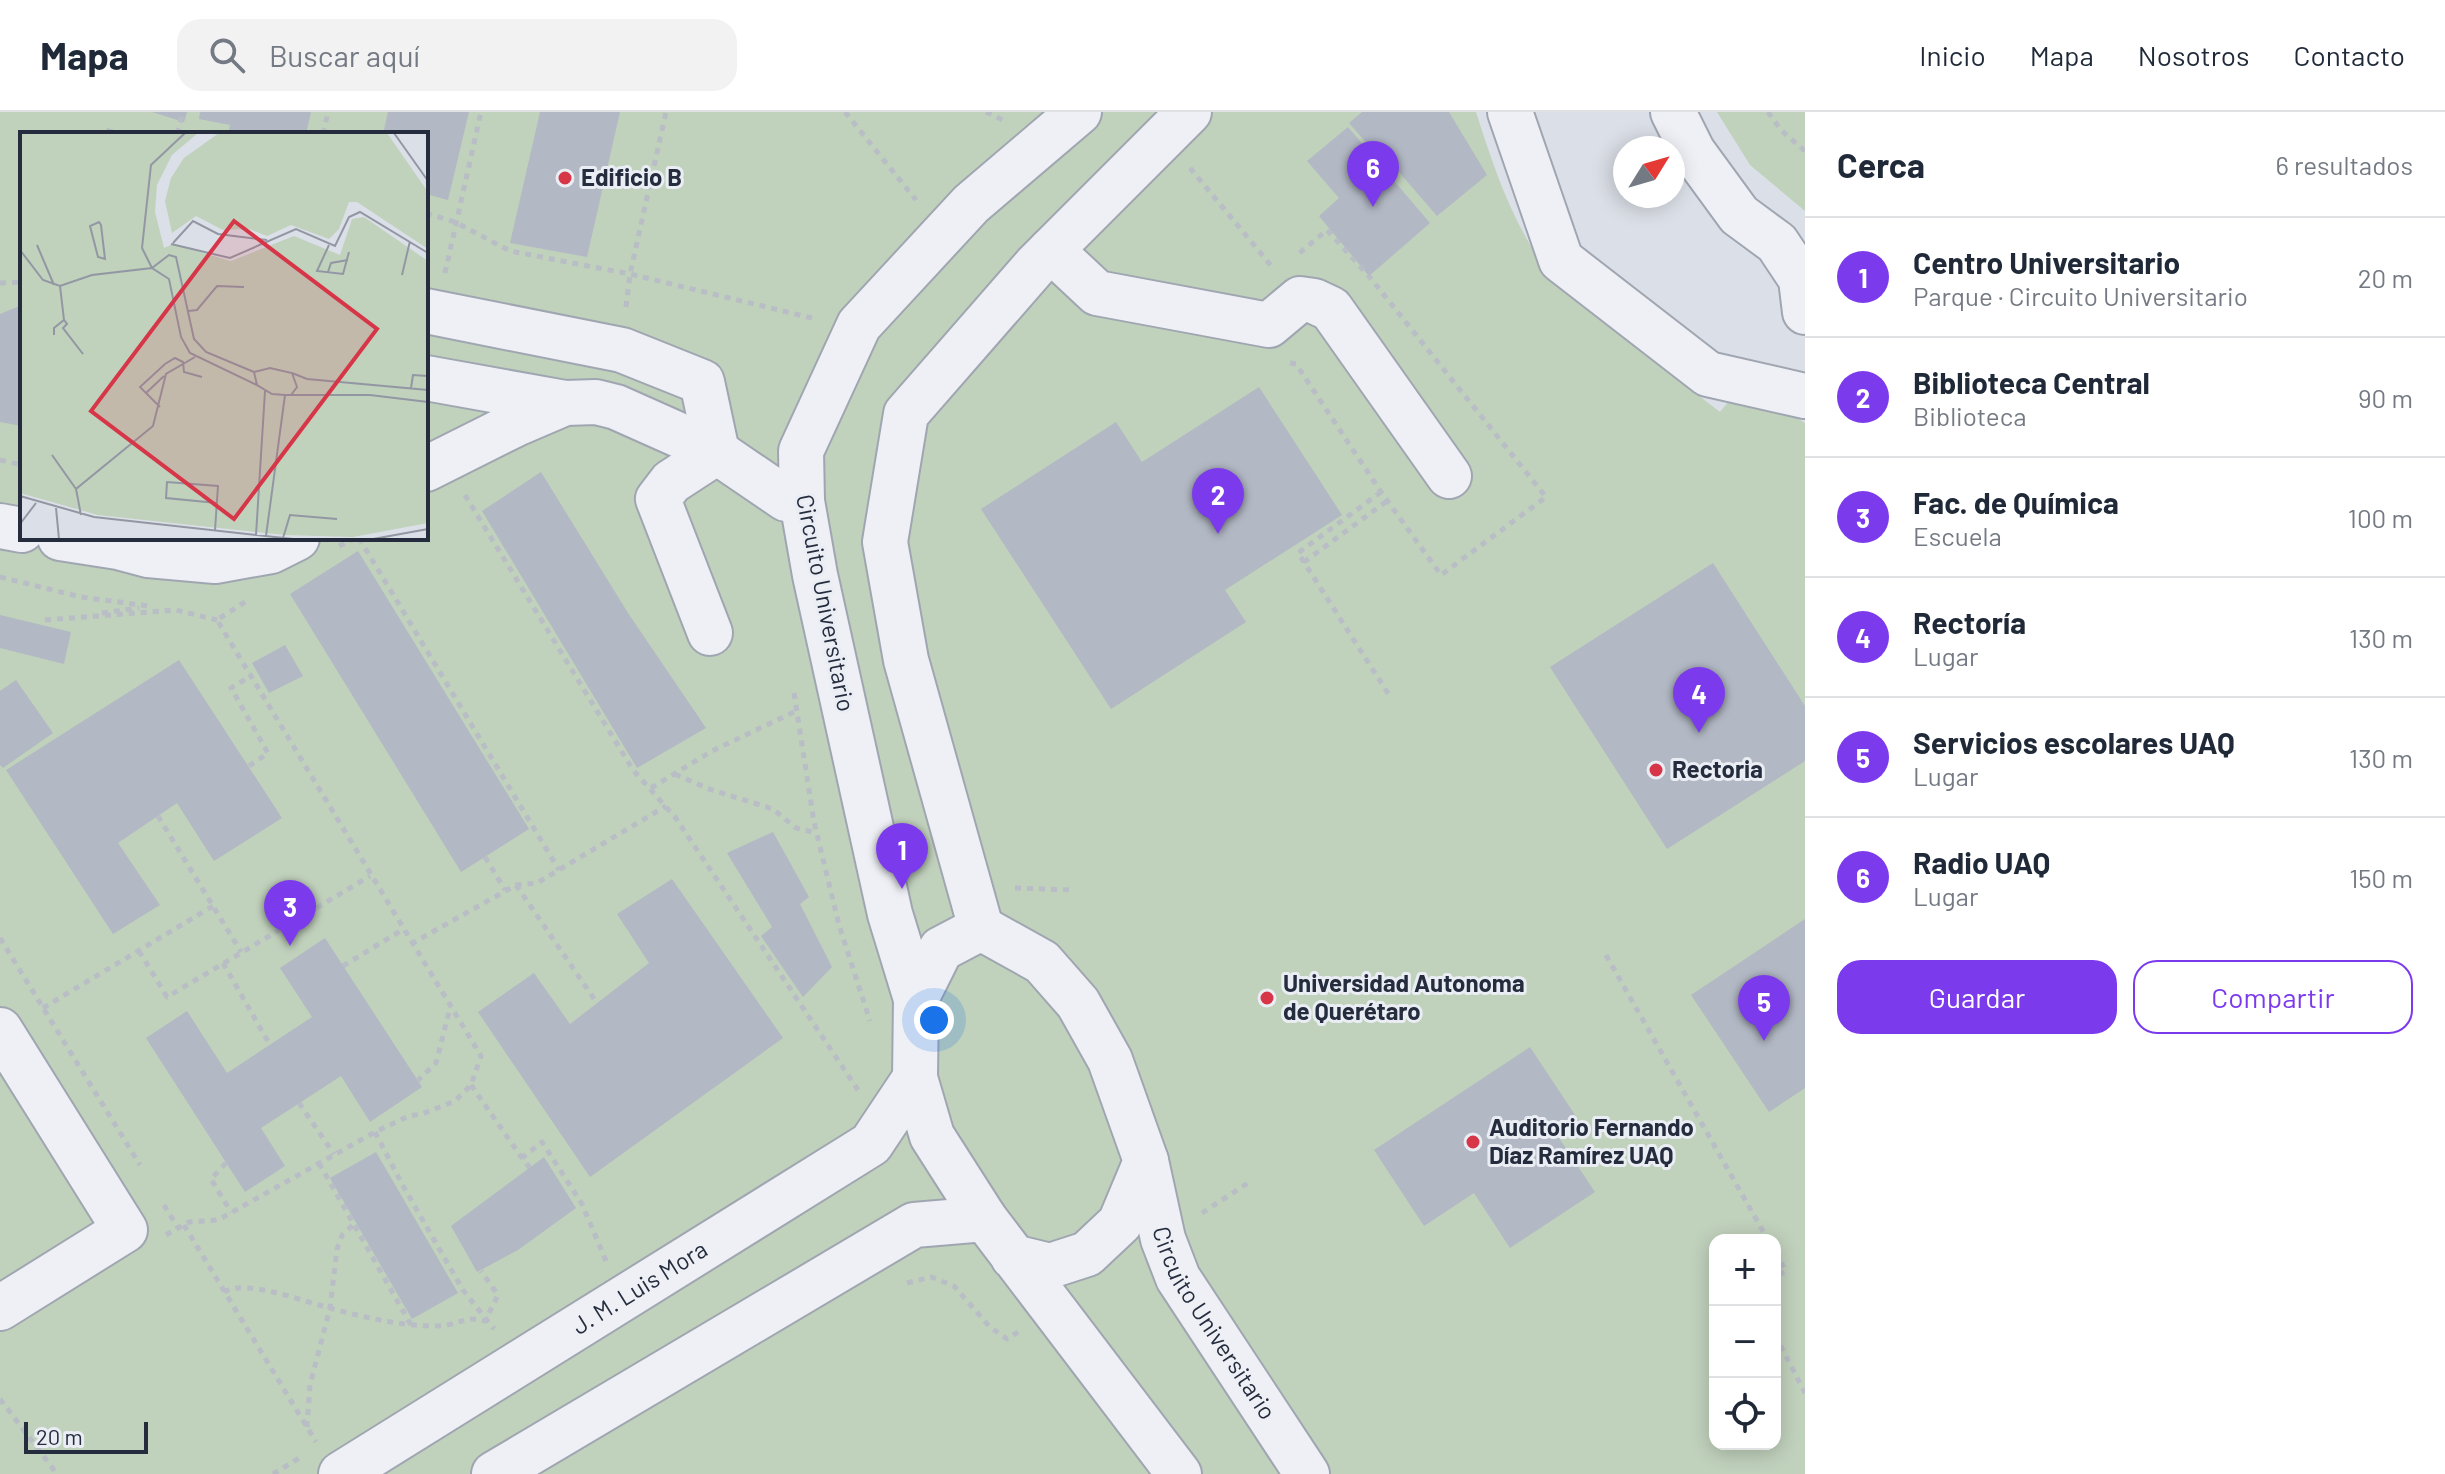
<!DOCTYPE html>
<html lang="es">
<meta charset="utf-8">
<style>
:root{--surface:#fff;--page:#f2f2f3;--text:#1f2937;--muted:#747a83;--line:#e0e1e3;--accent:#7c3aed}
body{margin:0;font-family:Barlow,sans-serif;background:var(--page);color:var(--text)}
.controls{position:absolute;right:24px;bottom:24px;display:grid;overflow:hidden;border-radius:16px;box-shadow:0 4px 20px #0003}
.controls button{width:72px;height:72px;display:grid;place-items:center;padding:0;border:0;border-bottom:2px solid var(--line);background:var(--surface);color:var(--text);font:40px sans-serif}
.compass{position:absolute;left:1613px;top:24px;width:72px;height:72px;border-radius:50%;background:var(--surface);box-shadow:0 4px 20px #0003;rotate:53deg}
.scale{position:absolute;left:24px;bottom:20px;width:124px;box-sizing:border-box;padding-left:8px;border:4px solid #242c3d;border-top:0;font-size:22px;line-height:28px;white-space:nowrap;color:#242c3d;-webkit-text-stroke:6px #eaeef4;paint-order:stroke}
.you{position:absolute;left:934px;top:908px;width:28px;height:28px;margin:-20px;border:6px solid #fff;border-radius:50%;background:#1a73e8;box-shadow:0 0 0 12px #1a73e833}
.badge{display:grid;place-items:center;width:52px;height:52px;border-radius:50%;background:var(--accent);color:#fff;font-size:26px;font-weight:700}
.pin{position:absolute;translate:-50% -66px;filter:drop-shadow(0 2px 4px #0008)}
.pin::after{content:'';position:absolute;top:42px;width:28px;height:24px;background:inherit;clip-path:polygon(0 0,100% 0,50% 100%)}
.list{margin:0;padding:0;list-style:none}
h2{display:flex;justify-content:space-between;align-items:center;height:104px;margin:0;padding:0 32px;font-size:34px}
h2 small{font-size:26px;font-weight:400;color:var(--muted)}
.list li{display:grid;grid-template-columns:52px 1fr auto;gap:24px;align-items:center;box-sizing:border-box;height:120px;padding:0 32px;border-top:2px solid var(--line)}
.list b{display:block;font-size:30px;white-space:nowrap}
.list p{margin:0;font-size:26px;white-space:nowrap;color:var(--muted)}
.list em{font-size:26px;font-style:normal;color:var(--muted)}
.actions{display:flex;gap:16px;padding:24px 32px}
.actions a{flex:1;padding:18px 0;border:2px solid var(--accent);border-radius:24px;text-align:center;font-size:28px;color:var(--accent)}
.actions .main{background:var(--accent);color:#fff}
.icon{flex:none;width:44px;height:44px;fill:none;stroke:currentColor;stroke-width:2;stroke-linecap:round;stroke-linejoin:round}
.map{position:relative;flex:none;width:1805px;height:1362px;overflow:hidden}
header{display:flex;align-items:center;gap:48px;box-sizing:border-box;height:112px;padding:0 40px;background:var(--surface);border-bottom:2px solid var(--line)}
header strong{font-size:38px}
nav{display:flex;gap:44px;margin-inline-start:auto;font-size:28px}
.search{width:560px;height:72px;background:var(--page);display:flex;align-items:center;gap:20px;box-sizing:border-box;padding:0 28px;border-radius:24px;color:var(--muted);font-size:30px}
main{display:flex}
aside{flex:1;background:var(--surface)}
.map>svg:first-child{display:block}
.green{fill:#c0d1bc;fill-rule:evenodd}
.building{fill:#b2b8c4}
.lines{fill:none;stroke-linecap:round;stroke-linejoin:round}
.minor-casing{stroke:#a0a6b1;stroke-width:48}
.path{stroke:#b9bdc5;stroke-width:5;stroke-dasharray:6 6;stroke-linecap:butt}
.minor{stroke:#eef0f5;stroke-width:44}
.poi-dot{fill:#d63647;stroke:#eaeef4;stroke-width:3}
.labels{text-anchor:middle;stroke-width:6;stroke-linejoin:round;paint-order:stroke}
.poi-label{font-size:24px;font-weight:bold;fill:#242c3d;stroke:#eaeef4;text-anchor:start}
.street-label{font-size:24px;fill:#242c3d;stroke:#eaeef4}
.inset-road{fill:none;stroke:#9297a3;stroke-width:2}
.view{fill:#d63647;fill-opacity:0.15;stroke:#d63647;stroke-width:4}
.inset-edge{fill:none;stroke:#242c3d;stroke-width:4}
</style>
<header>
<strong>Mapa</strong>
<div class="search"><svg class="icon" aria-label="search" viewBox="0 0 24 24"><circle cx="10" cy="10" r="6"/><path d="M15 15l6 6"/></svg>Buscar aquí</div>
<nav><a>Inicio</a><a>Mapa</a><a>Nosotros</a><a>Contacto</a></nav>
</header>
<main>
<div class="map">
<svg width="1805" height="1362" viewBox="0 0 1805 1362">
<rect width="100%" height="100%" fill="#dbdfe7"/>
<path class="green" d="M0,0h1476c21,66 43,131 91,182l153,118 23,-28 62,39v1051h-1805zM22,22h404v404h-404zM1715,1128h60v204h-60z
M1717,0h88v99l-55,-46z"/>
<path class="building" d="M152,0h35l-3,10z
M200,0h111l-5,22h-78l2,-9 -31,-6z
M388,0h81l-21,88 -22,-6v-60h-43z
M540,0h80l-33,145 -77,-14z
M1362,0h87l38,63 -50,41 -58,-67 -4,4 -26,-30z
M1348,15l82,96 -61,53 -50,-60 20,-18 -32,-37z
M107,16l18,5v1h-19z
M22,193v121l-22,-4v-108z
M1259,275l83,128 -117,75 21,32 -135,87 -130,-200 135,-87 26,40z
M541,360l87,141 78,115 -69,40 -155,-257z
M358,439l171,278 -68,43 -171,-278z
M1713,451l92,143v55l-138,88 -117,-182z
M0,503l71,17 -7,32 -64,-16z
M285,533l18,31 -34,17 -17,-30z
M179,548l103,158 -68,43 -37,-58 -59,40 42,62 -47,29 -107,-164z
M16,568l37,53 -50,35 -3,-3v-74z
M773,720l36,65 -9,7 32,63 -29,30 -42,-61 11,-9 -45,-74z
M672,767l111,159 -193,139 -112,-165 56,-39 36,51 79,-61 -32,-49z
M1805,807v169l-36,24 -78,-117z
M325,826l97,149 -52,35 -29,-46 -80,52 24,38 -40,26 -99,-154 41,-27 40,62 85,-56 -32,-49z
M1530,935l49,74 -22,14 38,57 -85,56 -36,-55 -50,33 -50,-76z
M376,1040l82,141 -46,26 -82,-141z
M544,1045l32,51 -58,42 -41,22 -26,-46z"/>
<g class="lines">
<g class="minor-casing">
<g id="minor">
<path d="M1510,0l51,148 147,114 97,22"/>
<path d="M1673,0l20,40 46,63 38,28 24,36 4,33"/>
<path d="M1051,138l46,43 172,32 31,-26 14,2 17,8 118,167"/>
<path d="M426,199l196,39 80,32 15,70 -46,30 -13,17 52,134"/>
<path d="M426,266l139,25"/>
<path d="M426,357l90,-45 49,-21 31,-1 20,5 101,45 69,47 16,2"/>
<path d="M0,414l22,4"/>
<path d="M60,426l58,9 30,8 67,6 56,-10 26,-13"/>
<path d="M981,816l-75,-268 -21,-118 21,-128 130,-149 153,-153"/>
<path d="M916,887l-26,-85 -75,-339 -13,-74 -1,-50 58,-126 112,-121 108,-92"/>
<path d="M0,918l125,200 -125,78"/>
<path id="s1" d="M1146,1049l17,78 15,39 129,196"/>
<path d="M1013,1145l37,9 37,-12 33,-31 26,-62 -36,-101 -32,-57 -36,-41 -61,-34 -40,21 -25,50 -1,79 17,58 53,83 194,255"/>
<path id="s2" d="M341,1362l530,-330 44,-66"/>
<path d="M494,1362l420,-249 71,-6"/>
</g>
</g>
<path class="path" d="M845,0l71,88
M986,0l17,8
M1768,0l13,18 24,21
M177,22l6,-22
M323,22l5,-22
M1190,56l83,100
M426,101l29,9 55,29 120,23 186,45
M445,161l36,-161
M0,171l22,-1
M626,195l4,-33 36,-162
M1290,251l6,1 85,128 60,83 105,-78 -178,-222 -41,-45 -30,25
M0,348l22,5
M1381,380l-83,61 93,145
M465,383l168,275 42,47 183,273
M359,426l200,332
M339,434l17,-8
M1304,450l83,-61
M0,465l81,20 68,9
M102,501l37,-5
M45,508l131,-10 41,10
M794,581l20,129 25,103 31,96
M249,654l19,-13 -37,-65 20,-12
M675,662l34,15 64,20 23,19 21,5
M651,676l61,-37 84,-40
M158,704l83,136
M485,745l20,33
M516,773l81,118
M1015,776l59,2
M0,826l140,227
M411,832l105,-59 21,-2 129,-77
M139,839l28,46 203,-121
M1606,843l162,285
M223,851l47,82
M343,854l59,-36
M43,896l170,-102
M417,969l19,-18 14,-55
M471,973l51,73
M299,991l35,51
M375,1020l27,52 61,106 31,39
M226,1051l-15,16 20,33
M319,1051l92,162
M530,1056l-8,-10 20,-16 40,62 24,57
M164,1093l14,23
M1202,1101l46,-30
M184,1113l132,217
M166,1123l23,-13 29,-2 157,-88 34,-16 13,-2 33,-13 16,-16 10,-29 -264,-436 28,-18
M1775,1140l11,19 -11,6
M907,1171l24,-6 23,9 35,40 18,13 11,-7
M224,1180c22,-14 84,11 109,17 35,9 68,17 104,17 20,0 27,-11 48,-5l13,-26 -17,-24
M1775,1223l30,58
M0,1287l57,75
M307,1315l3,-42 20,-77 7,-59 5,-14 12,-11
M273,1362l28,-17"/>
<use href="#minor" class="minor"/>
</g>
<g class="poi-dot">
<circle cx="565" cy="66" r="8"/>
<circle cx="1656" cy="658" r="8"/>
<circle cx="1267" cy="886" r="8"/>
<circle cx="1473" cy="1030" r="8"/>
</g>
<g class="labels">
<g class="poi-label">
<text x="581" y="74">Edificio B</text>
<text x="1672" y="666">Rectoria</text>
<text x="1283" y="880">Universidad Autonoma<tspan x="1283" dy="28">de Querétaro</tspan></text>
<text x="1489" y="1024">Auditorio Fernando<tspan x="1489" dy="28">Díaz Ramírez UAQ</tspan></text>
</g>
<g class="street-label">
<text transform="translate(825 491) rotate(79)" y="8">Circuito Universitario</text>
<text dy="8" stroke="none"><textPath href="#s2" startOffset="352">J. M. Luis Mora</textPath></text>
<text dy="8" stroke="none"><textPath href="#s1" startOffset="178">Circuito Universitario</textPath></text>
</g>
</g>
<g transform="translate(20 20)">
<rect width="408" height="408" fill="#dbdfe7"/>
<path d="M0,1h178l-26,22 -15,30 -2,27 9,36 9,-4 58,17 63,-25 46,19 12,-36 12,-2 64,44v262l-75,14 -68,-2 -187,-20 -78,-22zM199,1h168l41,59v57l-71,-47h-8l-10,27 -10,10 -38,-14 -24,11 -18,-7 -26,1 -27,-14 -24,17 -7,-32 6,-23 13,-20z" fill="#c0d1bc"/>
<path class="inset-road" d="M165,1l-34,32 -9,83 10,20 17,11 12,58 9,16 67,32M374,1l34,48M79,90l2,3 4,34 -7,-2 -8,-31zM153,111l20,-22 25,13 49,6M151,112l59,14 66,-29 39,17 14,-29 11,-5 68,41M17,113l17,40M309,113l-12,26 26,3 6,-22M0,118l23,30 17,6 32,-11 60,-7 17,-13 7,2 18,82 12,13 48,20M308,140l3,-9 17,-3M382,143l8,-34M40,154l4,34M168,179l9,-1 20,-24 27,1M34,203v-7l10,-8 3,4 -4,4 20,26M272,241l15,6 121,11M391,256l2,-13 15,1M126,261l18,-17M271,263l6,-8 -5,-14 -22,-5 -16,4 3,13 15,9 13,1h85l58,7M140,275l-20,-20 25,-23 10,-6 8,4 1,10 18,5M32,323l24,34M0,364l74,21 199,22M36,376l3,31M61,383l-5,-26 77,-63 13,-52 29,-17M0,392l16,-21M195,398l3,-44 -51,-4 -1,16 51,5M236,403l9,-144M246,404l19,-141M263,406l7,-23 47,4M353,407l55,-10"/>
<path class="view" d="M214,89l143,108 -143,190 -143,-108z"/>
<rect width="408" height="408" class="inset-edge"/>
</g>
</svg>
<div class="controls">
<button>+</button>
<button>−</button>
<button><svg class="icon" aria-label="locate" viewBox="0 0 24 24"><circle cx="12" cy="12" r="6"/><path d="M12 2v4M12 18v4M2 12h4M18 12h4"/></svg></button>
</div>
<svg class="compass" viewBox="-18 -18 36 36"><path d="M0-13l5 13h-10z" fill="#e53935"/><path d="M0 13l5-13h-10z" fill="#747a83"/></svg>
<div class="scale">20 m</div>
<div class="you"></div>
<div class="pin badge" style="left:902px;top:777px">1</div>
<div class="pin badge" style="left:1218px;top:422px">2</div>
<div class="pin badge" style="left:290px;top:834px">3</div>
<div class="pin badge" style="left:1699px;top:621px">4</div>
<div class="pin badge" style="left:1764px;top:929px">5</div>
<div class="pin badge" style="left:1373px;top:95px">6</div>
</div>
<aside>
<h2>Cerca<small>6 resultados</small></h2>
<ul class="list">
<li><span class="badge">1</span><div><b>Centro Universitario</b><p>Parque · Circuito Universitario</p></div><em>20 m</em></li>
<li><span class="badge">2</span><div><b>Biblioteca Central</b><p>Biblioteca</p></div><em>90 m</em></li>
<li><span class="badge">3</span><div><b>Fac. de Química</b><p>Escuela</p></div><em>100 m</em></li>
<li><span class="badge">4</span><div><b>Rectoría</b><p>Lugar</p></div><em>130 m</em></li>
<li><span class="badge">5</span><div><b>Servicios escolares UAQ</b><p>Lugar</p></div><em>130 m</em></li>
<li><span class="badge">6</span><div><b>Radio UAQ</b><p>Lugar</p></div><em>150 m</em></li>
</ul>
<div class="actions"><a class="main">Guardar</a><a>Compartir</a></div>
</aside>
</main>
